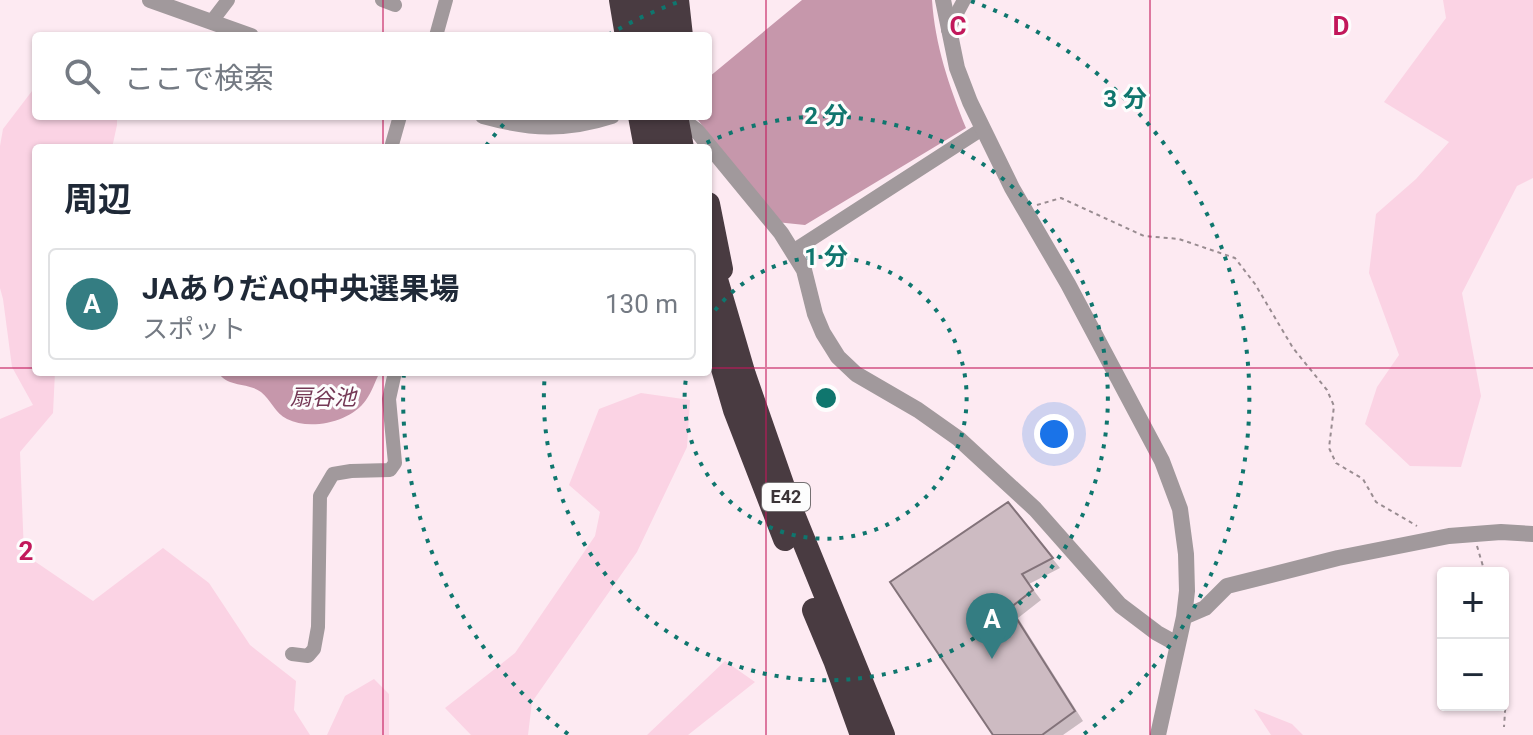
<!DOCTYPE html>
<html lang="ja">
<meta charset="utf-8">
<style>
:root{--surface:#fff;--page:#f2f2f3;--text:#1f2937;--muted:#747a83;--line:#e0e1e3;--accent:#347d82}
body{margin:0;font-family:Roboto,"Noto Sans JP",sans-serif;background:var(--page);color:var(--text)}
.controls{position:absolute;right:24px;bottom:24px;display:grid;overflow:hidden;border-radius:8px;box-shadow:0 2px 6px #0004}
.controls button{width:72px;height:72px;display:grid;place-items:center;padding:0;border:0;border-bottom:2px solid var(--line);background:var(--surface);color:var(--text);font:40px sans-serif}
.you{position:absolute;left:1054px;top:434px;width:28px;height:28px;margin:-20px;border:6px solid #fff;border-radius:50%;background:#1a73e8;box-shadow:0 0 0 12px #1a73e833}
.badge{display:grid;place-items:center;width:52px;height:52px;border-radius:50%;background:var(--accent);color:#fff;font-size:26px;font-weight:700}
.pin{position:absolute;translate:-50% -66px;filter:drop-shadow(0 2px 4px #0008)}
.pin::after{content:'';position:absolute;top:42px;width:28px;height:24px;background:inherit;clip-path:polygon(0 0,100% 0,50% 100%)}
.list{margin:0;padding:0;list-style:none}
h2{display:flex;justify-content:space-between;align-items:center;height:104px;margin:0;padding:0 32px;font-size:34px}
h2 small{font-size:26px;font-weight:400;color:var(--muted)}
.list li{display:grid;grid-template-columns:52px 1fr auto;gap:24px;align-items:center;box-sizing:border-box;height:112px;margin:0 16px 16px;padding:0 16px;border:2px solid var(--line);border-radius:8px}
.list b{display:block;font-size:30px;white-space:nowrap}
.list p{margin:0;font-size:26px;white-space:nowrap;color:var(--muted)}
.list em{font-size:26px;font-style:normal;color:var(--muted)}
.icon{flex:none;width:44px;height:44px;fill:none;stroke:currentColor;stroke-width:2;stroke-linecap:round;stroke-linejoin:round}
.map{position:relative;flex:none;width:1533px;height:735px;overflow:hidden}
.search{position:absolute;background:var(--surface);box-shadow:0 2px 6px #0004;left:32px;top:32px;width:680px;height:88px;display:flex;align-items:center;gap:20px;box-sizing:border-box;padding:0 28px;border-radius:8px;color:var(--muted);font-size:30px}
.panel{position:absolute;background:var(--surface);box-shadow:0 2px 6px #0004;left:32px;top:144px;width:680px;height:232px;border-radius:8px}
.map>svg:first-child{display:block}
.green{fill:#fbd3e4}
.water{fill:#c697ab}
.shadow{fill:#0003}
.building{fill:#cdbbc2;stroke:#83737a;stroke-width:2}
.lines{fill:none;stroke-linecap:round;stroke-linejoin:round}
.path{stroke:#998c91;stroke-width:2;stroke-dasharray:4 4;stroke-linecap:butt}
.minor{stroke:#a1999c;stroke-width:14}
.tertiary{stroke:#a1999c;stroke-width:16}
.motorway{stroke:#493b41;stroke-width:24}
.grid{fill:none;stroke:#c2185b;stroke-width:2;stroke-opacity:0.55}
.ring{fill:none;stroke:#0f766e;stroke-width:4;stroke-dasharray:4 8}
.labels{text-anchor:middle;stroke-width:6;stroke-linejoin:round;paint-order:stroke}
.shield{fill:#fdfdfd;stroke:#757072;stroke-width:2}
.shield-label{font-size:18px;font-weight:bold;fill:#3b3437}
.water-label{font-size:22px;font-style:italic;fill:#743855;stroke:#fdfdfd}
.grid-label{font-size:26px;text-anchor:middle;font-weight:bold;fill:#c2185b;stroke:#fdfdfd;stroke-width:6;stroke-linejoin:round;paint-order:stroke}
.centre{fill:#0f766e;stroke:#fdfdfd;stroke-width:4}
.ring-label{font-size:24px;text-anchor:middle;font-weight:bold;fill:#0f766e;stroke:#fdfdfd;stroke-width:6;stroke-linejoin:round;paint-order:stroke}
</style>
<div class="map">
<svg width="1533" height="735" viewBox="0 0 1533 735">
<rect width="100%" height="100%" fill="#fdeaf2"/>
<path class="green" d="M1443,0h90v178l-16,8 -55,107 19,103 -20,71 -51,-1 -45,-42 12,-37 22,-32 -30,-82 7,-59 40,-35 33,-37 -65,-40 62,-84z
M36,89v27h81v9l-5,23h-76v224h19l-2,41 -33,39 4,102 69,47 70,-53 46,35 41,62 46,36 -2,29 16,25h-310v-316l33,-14 -21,-38 -9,-68 -3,-11v-142l3,-17 29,-38z
M641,393l49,7 -3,47 -50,105 -105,150 -4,33h-57l-26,-27 70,-55 80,-117 5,-24 -31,-27 30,-76z
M725,661l30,21 -67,53h-41z
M374,679l15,15v41h-62l18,-39z
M1254,709l38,15 11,11h-32z"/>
<path class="water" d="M802,0h130c3,45 17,86 34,128l-161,97 -29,-3 -81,-106h13l1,-39z
M218,372h162c-5,9 -8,20 -14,28 -15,22 -56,31 -79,19 -12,-6 -16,-19 -26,-27 -13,-10 -34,-4 -43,-20z"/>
<path class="shadow" d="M1017,514l43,54 -31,16 12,16 -23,18 65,103 -20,14h-68z"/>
<path class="building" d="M1008,502l45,56 -31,16 11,16 -23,18 65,103 -33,24h-49l-103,-153z"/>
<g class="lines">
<path class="path" d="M1037,205l24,-7 83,38 35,3 56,19 20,26 38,64 34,42 7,16 -5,42 7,15 27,16 13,23 41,24
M1477,546l8,27
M1503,677l3,20 -2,30"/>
<path class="minor" d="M382,0l13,5
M212,21l16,-21
M948,30l16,-30
M436,36l10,-36
M391,148l9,-32
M793,251l189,-122
M292,654l16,2 6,-7 4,-22 2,-131 13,-22 18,-3 39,-1 5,-7 -6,-64 6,-27"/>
<path class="tertiary" d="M150,0l101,36
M943,0l14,68 13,34 42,86 56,96 94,177 18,48 6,45 1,37 -3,26 -26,118
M483,116c47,13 83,15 129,0
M676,116l21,15 84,102 23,37 11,44 8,19 15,24 18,17 62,36 41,29 76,70 85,96 37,28 20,11
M1184,617l21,-9 22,-22 111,-28 111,-22 52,-4 32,2"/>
<path class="motorway" d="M621,0l6,36
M640,0l4,36
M657,0l5,36
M677,0l4,36
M640,116l6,32
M658,116l6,32
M676,116l6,32
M708,204l13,65
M708,252l36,123 46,132 93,228
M708,317l27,93 50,129
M814,610l21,50 27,75"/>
</g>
<path class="grid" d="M383,0v36M766,0v735M1150,0v735M383,116v32M0,368h36M708,368h825M383,372v363"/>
<g class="ring">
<path d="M708 320A141 141 0 1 1 687 372"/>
<path d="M696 148A282 282 0 1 1 545 373"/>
<path d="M568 734A423 423 0 0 1 404 372M486 146A423 423 0 0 1 509 118M608 35A423 423 0 0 1 681 1M971 1A423 423 0 0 1 1084 734"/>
</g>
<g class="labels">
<rect class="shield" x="762" y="483" width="48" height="28" rx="6"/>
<g class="shield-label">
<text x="786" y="503">E42</text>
</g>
<g class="water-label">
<text x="323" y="405">扇谷池</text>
</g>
</g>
<g class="grid-label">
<text x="958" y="35">C</text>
<text x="1341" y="35">D</text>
<text x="26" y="560">2</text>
</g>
<circle cx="826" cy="398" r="12" class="centre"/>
<g class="ring-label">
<text x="1125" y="107">3 分</text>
<text x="826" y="124">2 分</text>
<text x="826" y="265">1 分</text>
</g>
</svg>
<div class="controls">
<button>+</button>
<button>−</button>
</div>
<div class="you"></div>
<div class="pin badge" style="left:992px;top:659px">A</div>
<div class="search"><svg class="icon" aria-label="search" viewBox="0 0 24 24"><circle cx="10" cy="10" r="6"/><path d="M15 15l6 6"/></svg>ここで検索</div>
<section class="panel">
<h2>周辺<small></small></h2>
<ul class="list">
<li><span class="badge">A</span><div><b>JAありだAQ中央選果場</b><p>スポット</p></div><em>130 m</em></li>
</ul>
</section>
</div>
